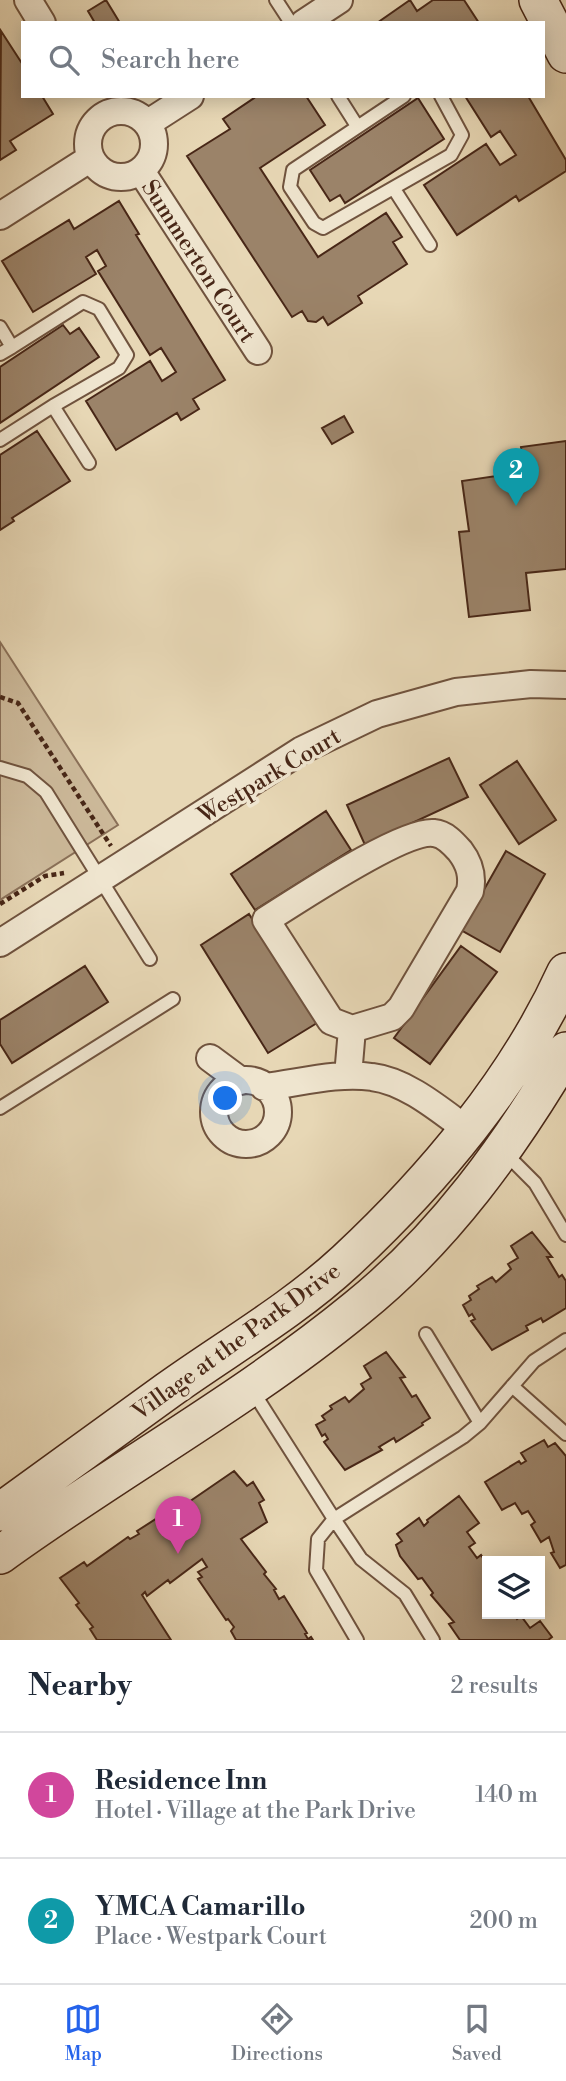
<!DOCTYPE html>
<meta charset="utf-8">
<style>
:root{--surface:#fff;--page:#f6f6f7;--text:#1f2937;--muted:#747a83;--line:#e0e1e3;--accent:#2563eb}
body{margin:0;font-family:"Libre Bodoni",serif;background:var(--page);color:var(--text)}
.controls{position:absolute;right:21px;bottom:21px;display:grid;overflow:hidden;border-radius:0px;box-shadow:0 4px 18px #0003}
.controls button{width:63px;height:63px;display:grid;place-items:center;padding:0;border:0;border-bottom:2px solid var(--line);background:var(--surface);color:var(--text);font:35px sans-serif}
.you{position:absolute;left:226px;top:1099px;width:24px;height:24px;margin:-18px;border:5px solid #fff;border-radius:50%;background:#1a73e8;box-shadow:0 0 0 10px #1a73e833}
.badge{display:grid;place-items:center;width:46px;height:46px;border-radius:50%;background:var(--accent);color:#fff;font-size:23px;font-weight:700}
.pin{position:absolute;translate:-50% -58px;filter:drop-shadow(0 2px 4px #0008)}
.pin::after{content:'';position:absolute;top:37px;width:24px;height:21px;background:inherit;clip-path:polygon(0 0,100% 0,50% 100%)}
.list{margin:0;padding:0;list-style:none}
h2{display:flex;justify-content:space-between;align-items:center;height:91px;margin:0;padding:0 28px;font-size:30px}
h2 small{font-size:23px;font-weight:400;color:var(--muted)}
.list li{display:grid;grid-template-columns:46px 1fr auto;gap:21px;align-items:center;box-sizing:border-box;height:126px;padding:0 28px;border-top:2px solid var(--line)}
.list b{display:block;font-size:26px;white-space:nowrap}
.list p{margin:0;font-size:23px;white-space:nowrap;color:var(--muted)}
.list em{font-size:23px;font-style:normal;color:var(--muted)}
.icon{flex:none;width:38px;height:38px;fill:none;stroke:currentColor;stroke-width:2;stroke-linecap:round;stroke-linejoin:round}
.map{position:relative;flex:none;width:566px;height:1640px;overflow:hidden}
.search{position:absolute;background:var(--surface);box-shadow:0 4px 18px #0003;left:21px;right:21px;top:21px;height:77px;display:flex;align-items:center;gap:18px;box-sizing:border-box;padding:0 24px;border-radius:0px;color:var(--muted);font-size:26px}
.sheet{height:343px;background:var(--surface)}
nav{display:flex;justify-content:space-around;align-items:center;box-sizing:border-box;height:98px;border-top:2px solid var(--line);background:var(--surface);font-size:19px;color:var(--muted)}
nav a{display:grid;justify-items:center;gap:4px}
nav .on{color:var(--accent)}
.map>svg:first-child{display:block}
.green{fill:#ccb99a;stroke:#8a7058;stroke-width:2}
.building{fill:#9b8369;stroke:#482717;stroke-width:2}
.lines{fill:none;stroke-linecap:round;stroke-linejoin:round}
.lane-casing{stroke:#70533e;stroke-width:16}
.street-casing{stroke:#70533e;stroke-width:30}
.secondary-casing{stroke:#482717;stroke-width:40}
.path{stroke:#482717;stroke-width:4.5;stroke-dasharray:5 3.5;stroke-linecap:butt}
.lane{stroke:#efe5cf;stroke-width:12}
.street{stroke:#efe5cf;stroke-width:26}
.secondary{stroke:#efe5cf;stroke-width:37}
.labels{text-anchor:middle;stroke-width:7;stroke-linejoin:round;paint-order:stroke}
.street-label{font-size:23px;fill:#482717;stroke:#efe5cf}
</style>
<div class="map">
<svg width="566" height="1640" viewBox="0 0 566 1640">
<rect width="100%" height="100%" fill="#e7d7b5"/>
<filter id="stains"><feTurbulence type="fractalNoise" baseFrequency=".00286" numOctaves="4"/><feColorMatrix values="0 0 0 0 .2 0 0 0 0 .09 0 0 0 0 .02 0 0 0 .5 -.17"/></filter>
<radialGradient id="worn" r=".72"><stop offset=".6" stop-color="#630" stop-opacity="0"/><stop offset="1" stop-color="#630" stop-opacity=".3"/></radialGradient>
<path class="green" d="M0,642l118,183 -118,75z"/>
<path class="building" d="M106,0l14,23h-25l-7,-12z
M410,0l7,11 16,-11h31l15,23h-102z
M1,31l22,34v31h19l11,18 -43,27 6,9 -16,10z
M257,96h49l19,29 -65,43 58,89 68,-44 16,24 -9,5 14,22 -49,32 4,7 -34,22 -5,-8 -7,5 -8,-1 -6,-10 -10,6 -105,-161 43,-27 -7,-10z
M465,96h63l38,64v11l-47,30 -3,-5 -59,39 -33,-50 62,-41 14,21 16,-10 -16,-24 -9,6z
M418,98l26,41 -99,64 -5,-8 -10,6 -20,-31z
M119,201l20,33 -3,1 89,145 -32,19 6,10 -18,11 -4,-7 -61,37 -30,-49 64,-40 12,20 14,-9 -15,-24 -11,7 -52,-84 8,-5 -9,-16 -11,7 10,17 -63,38 -31,-51 67,-41 5,9z
M63,325l7,9 9,-6 20,29 -99,66v-56z
M344,416l9,16 -21,12 -10,-16z
M37,431l33,50 -58,37 2,3 -14,9v-75z
M566,441v128l-40,4 4,37 -61,7 -10,-85 10,-1 -7,-50 62,-9 -3,-25z
M449,758l19,39 -103,48 -18,-40z
M517,761l39,59 -37,24 -39,-59z
M326,811l25,39 -96,60 -24,-36z
M506,851l39,23 -45,78 -39,-22z
M249,914l68,109 -49,30 -67,-108z
M461,946l36,26 -67,92 -36,-26z
M85,966l23,36 -96,61 -12,-19v-24z
M532,1232l20,25h-5l12,20 3,-2 4,6v27l-23,14 -2,-4 -15,8 2,4 -36,20 -21,-29 4,-2 -3,-5 -3,2 -6,-11 8,-5 -2,-4 10,-7 -2,-3 15,-9 4,5 15,-13 -3,-5 10,-6 -7,-12z
M386,1352l19,25 -5,1 12,19 4,-2 14,23 -8,5 1,2 -27,17 -2,-4 -15,9 3,3 -37,20 -21,-28 4,-3 -3,-5 -3,2 -6,-11 9,-5 -3,-4 10,-7 -2,-3 15,-9 4,5 15,-13 -3,-5 10,-6 -7,-12z
M544,1440l4,7 7,-4 11,13v109l-6,3 -9,-15 3,-1 -5,-15 -8,5 -10,-17 4,-3 -7,-11 -6,3 -7,-11 -13,7 -17,-28 34,-21 2,3 5,-3 -5,-8z
M234,1471l13,15 6,-4 11,18 -5,3 8,19 -26,17 25,33 -2,2 12,15 -2,1 5,9 5,-3 23,37 -2,1 3,5 3,-2 2,3h-77l-5,-9 3,-4 -6,-8 -2,1 -28,-41 4,-2 -4,-5 9,-5 -5,-8 -32,24 -2,-3 -21,16 -2,-4 -3,3 29,45h-74l-7,-11 3,-2 -17,-22 3,-2 -19,-25 24,-16 3,4 41,-29 2,2 9,-5 -2,-3 25,-16 2,4z
M459,1496l20,27 -12,9 8,11 -6,4 8,11 4,-3 6,9v50h26l4,5 4,-3 9,12 10,-7 12,16 -4,3h-88l-11,-16 5,-2 -23,-27 2,-2 -11,-15 -4,1 -18,-23 -4,-11 6,-4 -5,-7 22,-16 5,8 4,-4 -1,-2z"/>
<g class="lines">
<g class="lane-casing">
<path id="lane" d="M276,0l15,23
M338,96l19,30
M404,96l-111,74 -3,17 24,36 9,5 128,-73 11,-20 -21,-39
M394,189l36,56
M0,327l12,20 -12,7
M12,347l71,-45 16,7 28,46 -8,13 -66,38
M0,440l53,-34 36,57
M0,768l27,8 19,16 104,167
M0,1108l173,-109
M503,1151l32,32 31,52
M426,1334l54,89
M512,1386l54,48
M252,1390l82,129 -16,20 -2,31 41,70
M433,1640l-28,-46 -44,-35 -27,-40 129,-82 17,-14 54,-62 32,-21"/>
</g>
<g class="street-casing">
<path id="street" d="M28,0l14,23
M304,23l35,-23
M88 144a33 33 0 1 1 66 0a33 33 0 1 1-66 0Z
M148,123l42,-27
M141,171l117,180
M0,216l91,-58
M0,943l302,-193 75,-36 79,-22 75,-8 35,1
M210,1058l31,23
M348,1076l4,-47 -21,-8 -65,-101c29,-18 137,-91 168,-87 11,1 19,10 26,18 10,13 13,25 10,40l-69,117 -9,9 -40,12
M214 1112a32 32 0 1 1 64 0a32 32 0 1 1-64 0Z
M264,1087c35,-4 73,-15 108,-10 34,4 68,33 94,52"/>
</g>
<g class="secondary-casing">
<path id="secondary" d="M538,0l28,54
M0,1512c56,-40 111,-81 167,-121 60,-43 125,-80 179,-130 87,-81 171,-181 220,-289
M0,1555c117,-85 245,-155 357,-247 87,-70 153,-162 209,-257"/>
</g>
<path class="path" d="M0,697l18,6 93,143
M0,904l45,-28 19,-3"/>
<use href="#lane" class="lane"/>
<use href="#street" class="street"/>
<use href="#secondary" class="secondary"/>
</g>
<g class="labels">
<g class="street-label">
<text transform="translate(199 261) rotate(57)" y="8">Summerton Court</text>
<text transform="translate(269 775) rotate(-31)" y="8">Westpark Court</text>
<text transform="translate(236 1341) rotate(-36)" y="8">Village at the Park Drive</text>
</g>
</g>
<rect width="100%" height="100%" filter="url(#stains)"/>
<rect width="100%" height="100%" fill="url(#worn)"/>
</svg>
<div class="controls">
<button><svg class="icon" aria-label="layers" viewBox="0 0 24 24"><path d="M12 4l9 5-9 5-9-5zM3 14l9 5 9-5"/></svg></button>
</div>
<div class="you"></div>
<div class="pin badge" style="left:178px;top:1554px;background:#d1479c">1</div>
<div class="pin badge" style="left:516px;top:506px;background:#0f9aa8">2</div>
<div class="search"><svg class="icon" aria-label="search" viewBox="0 0 24 24"><circle cx="10" cy="10" r="6"/><path d="M15 15l6 6"/></svg>Search here</div>
</div>
<section class="sheet">
<h2>Nearby<small>2 results</small></h2>
<ul class="list">
<li><span class="badge" style="background:#d1479c">1</span><div><b>Residence Inn</b><p>Hotel · Village at the Park Drive</p></div><em>140 m</em></li>
<li><span class="badge" style="background:#0f9aa8">2</span><div><b>YMCA Camarillo</b><p>Place · Westpark Court</p></div><em>200 m</em></li>
</ul>
</section>
<nav>
<a class="on"><svg class="icon" aria-label="map" viewBox="0 0 24 24"><path d="M3 6l6-2 6 2 6-2v14l-6 2-6-2-6 2zM9 4v14M15 6v14"/></svg>Map</a>
<a><svg class="icon" aria-label="directions" viewBox="0 0 24 24"><path d="M12 3l9 9-9 9-9-9zM9 14v-3h6M13 9l2 2-2 2"/></svg>Directions</a>
<a><svg class="icon" aria-label="saved" viewBox="0 0 24 24"><path d="M7 4h10v16l-5-4-5 4z"/></svg>Saved</a>
</nav>
